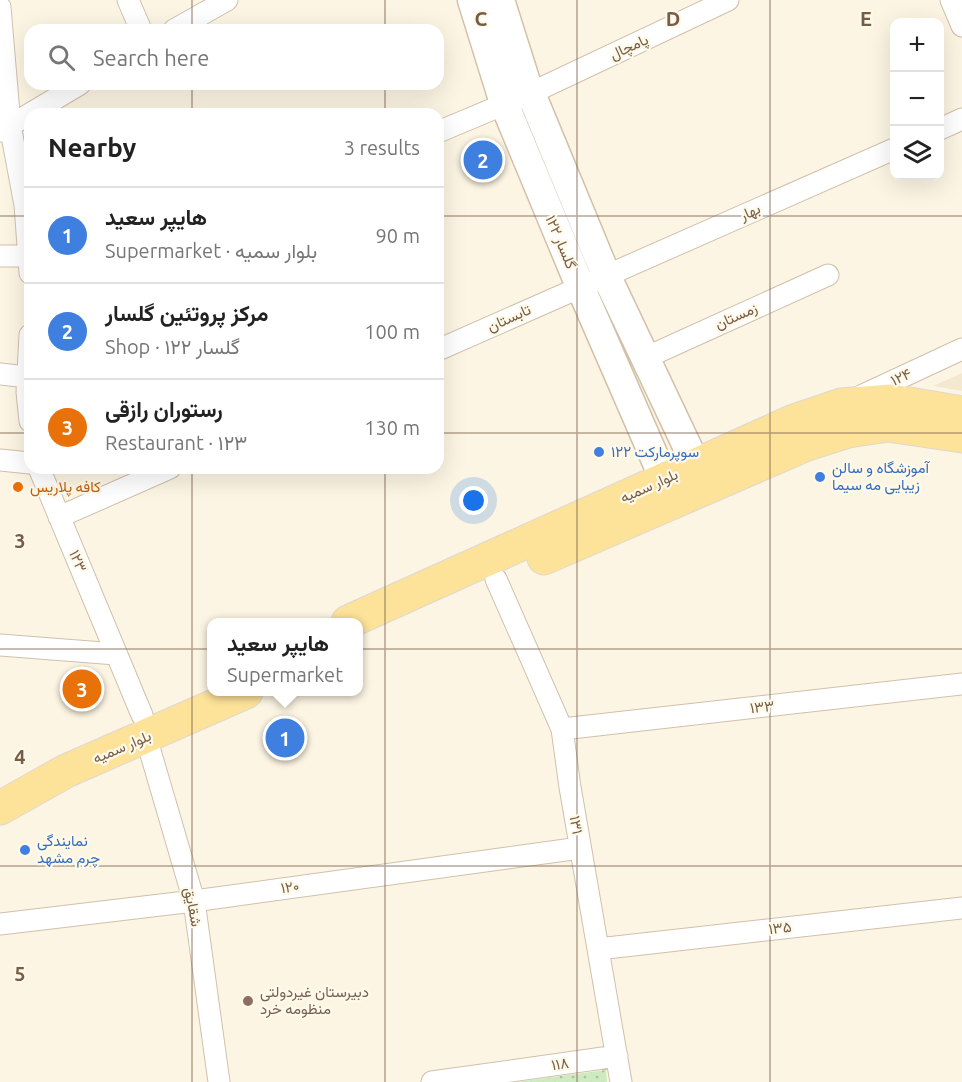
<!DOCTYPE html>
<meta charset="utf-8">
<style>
:root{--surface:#fff;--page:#f6f6f6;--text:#222;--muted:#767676;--line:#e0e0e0;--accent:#7c4a32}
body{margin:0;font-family:Ubuntu,Vazirmatn,sans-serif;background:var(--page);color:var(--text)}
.controls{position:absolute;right:18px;top:18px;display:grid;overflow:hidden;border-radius:12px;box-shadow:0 6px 24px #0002}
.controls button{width:54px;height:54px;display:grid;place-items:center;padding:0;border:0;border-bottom:2px solid var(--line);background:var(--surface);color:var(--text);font:30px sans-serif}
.you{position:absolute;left:474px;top:501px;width:21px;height:21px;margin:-15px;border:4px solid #fff;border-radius:50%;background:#1a73e8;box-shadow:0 0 0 9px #1a73e833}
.badge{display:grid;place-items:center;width:39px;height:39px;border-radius:50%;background:var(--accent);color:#fff;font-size:20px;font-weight:700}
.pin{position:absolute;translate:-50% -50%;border:3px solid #fff;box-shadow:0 2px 6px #0006}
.popup{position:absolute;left:207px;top:618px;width:156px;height:78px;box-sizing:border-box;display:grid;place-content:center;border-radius:12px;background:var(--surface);filter:drop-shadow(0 2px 4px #0005);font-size:20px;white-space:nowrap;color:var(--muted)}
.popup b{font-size:22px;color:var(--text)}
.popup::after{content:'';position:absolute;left:50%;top:100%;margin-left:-12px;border:12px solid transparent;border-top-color:var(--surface)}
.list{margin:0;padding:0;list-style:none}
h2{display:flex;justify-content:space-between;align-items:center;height:78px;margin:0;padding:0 24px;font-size:26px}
h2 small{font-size:20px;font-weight:400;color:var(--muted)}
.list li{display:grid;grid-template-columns:39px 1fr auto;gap:18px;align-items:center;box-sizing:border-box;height:96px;padding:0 24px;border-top:2px solid var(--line)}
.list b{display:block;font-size:22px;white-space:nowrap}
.list p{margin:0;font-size:20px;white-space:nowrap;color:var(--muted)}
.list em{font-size:20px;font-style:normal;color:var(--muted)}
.icon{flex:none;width:33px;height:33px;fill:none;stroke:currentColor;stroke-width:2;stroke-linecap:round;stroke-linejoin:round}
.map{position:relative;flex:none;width:962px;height:1082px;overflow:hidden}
.search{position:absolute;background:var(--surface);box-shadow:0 6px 24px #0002;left:24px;top:24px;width:420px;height:66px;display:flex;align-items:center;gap:15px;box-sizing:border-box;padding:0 21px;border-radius:18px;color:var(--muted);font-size:22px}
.panel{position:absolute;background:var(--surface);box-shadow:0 6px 24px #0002;left:24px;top:108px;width:420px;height:366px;border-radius:18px}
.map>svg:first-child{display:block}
.residential{fill:#f4e8d1}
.park{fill:url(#park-dots)}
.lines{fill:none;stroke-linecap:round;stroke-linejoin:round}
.street-casing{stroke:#d0c0ac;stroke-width:23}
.secondary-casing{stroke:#d3c0a9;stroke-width:31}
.primary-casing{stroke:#ded8d3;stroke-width:35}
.street{stroke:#fff;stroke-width:21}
.secondary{stroke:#fff;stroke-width:28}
.primary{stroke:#fde299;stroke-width:33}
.grid{fill:none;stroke:#755d48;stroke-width:1.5;stroke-opacity:0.55}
.shop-dot{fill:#3f7fe0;stroke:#fff9e9;stroke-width:2}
.food-dot{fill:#e8710a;stroke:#fff9e9;stroke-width:2}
.education-dot{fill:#8d6e63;stroke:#fff9e9;stroke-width:2}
.labels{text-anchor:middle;stroke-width:4.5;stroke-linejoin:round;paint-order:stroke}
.street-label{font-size:15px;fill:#755d48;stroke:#fff9e9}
.shop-label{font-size:15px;fill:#366cbe;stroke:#fff9e9;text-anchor:start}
.food-label{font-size:15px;fill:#c56008;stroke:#fff9e9;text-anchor:start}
.education-label{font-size:15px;fill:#785e54;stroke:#fff9e9;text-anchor:start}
.grid-label{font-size:20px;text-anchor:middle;font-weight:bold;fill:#755d48;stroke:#fff9e9;stroke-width:4.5;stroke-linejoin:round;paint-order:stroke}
</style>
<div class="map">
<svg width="962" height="1082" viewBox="0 0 962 1082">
<defs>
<pattern id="park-dots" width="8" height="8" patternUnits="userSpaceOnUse" patternTransform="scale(1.5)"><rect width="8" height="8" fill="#cdeac1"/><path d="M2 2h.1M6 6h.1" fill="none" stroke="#abc19f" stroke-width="1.8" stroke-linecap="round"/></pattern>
</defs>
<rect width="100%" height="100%" fill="#fdf5e3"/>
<path class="residential" d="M962,373v18l-29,-5z"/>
<path class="park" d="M606,1070l1,12h-91z"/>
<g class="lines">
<g class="street-casing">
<path id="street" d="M128,0l13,30
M951,0l11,26
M0,7l10,118 15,80 5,68
M174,30l53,-30
M940,129l22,-10
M1,131l79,-47
M438,132l93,-39 197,-93
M0,256h30
M30,335l-3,57 3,29
M438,350l456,-201
M645,358l183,-83
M0,374l28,3
M861,396l101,-47
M0,460l30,3
M39,468l103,247
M59,517l111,-49
M496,579l66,150 8,58 51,295
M0,645l116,9
M562,729l400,-45
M146,737l48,164 25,181
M0,924l194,-23 386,-53
M598,949l364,-41
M432,1082l185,-26"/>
</g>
<g class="secondary-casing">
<path id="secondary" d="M472,0l32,103 76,183 84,193
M500,0l25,79 81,196 90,190"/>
</g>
<g class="primary-casing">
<path id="primary" d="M544,558l263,-114 41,-13 40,-6 74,11
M348,622l446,-201 47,-16 50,-4 71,12
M0,808l66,-37 180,-79"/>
</g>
<use href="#street" class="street"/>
<use href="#secondary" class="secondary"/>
<use href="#primary" class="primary"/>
</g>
<path class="grid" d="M192,0v30M385,0v30M577,0v1082M770,0v1082M192,84v30M385,84v30M0,216h30M438,216h524M0,433h30M438,433h524M192,468v614M385,468v614M0,649h962M0,866h962"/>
<g class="shop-dot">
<circle cx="599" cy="452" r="6"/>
<circle cx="820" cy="477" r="6"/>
<circle cx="25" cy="850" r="6"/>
</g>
<circle class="food-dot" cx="18" cy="487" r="6"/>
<circle class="education-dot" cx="248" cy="1001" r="6"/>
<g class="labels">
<g class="street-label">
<text transform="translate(629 47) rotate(-25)" y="5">پامچال</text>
<text transform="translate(750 212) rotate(-24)" y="5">بهار</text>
<text transform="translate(561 242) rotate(67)" y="5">گلسار ۱۲۲</text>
<text transform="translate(736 316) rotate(-24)" y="5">زمستان</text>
<text transform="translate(509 318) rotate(-24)" y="5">تابستان</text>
<text transform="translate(901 377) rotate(-25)" y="5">۱۲۴</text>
<text transform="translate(649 486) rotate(-24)" y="5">بلوار سمیه</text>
<text transform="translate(78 561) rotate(67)" y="5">۱۲۳</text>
<text transform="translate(762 707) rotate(-6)" y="5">۱۳۳</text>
<text transform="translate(122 747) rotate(-23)" y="5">بلوار سمیه</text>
<text transform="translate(576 825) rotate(80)" y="5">۱۳۱</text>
<text transform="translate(290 887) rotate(-8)" y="5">۱۲۰</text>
<text transform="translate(193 907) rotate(79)" y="5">شقایق</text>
<text transform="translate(780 928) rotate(-6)" y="5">۱۳۵</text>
<text transform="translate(560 1064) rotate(-9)" y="5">۱۱۸</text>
</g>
<g class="shop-label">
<text x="611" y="457">سوپرمارکت ۱۲۲</text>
<text x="832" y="473">آموزشگاه و سالن<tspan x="832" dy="17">زیبایی مه سیما</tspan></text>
<text x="37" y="846">نمایندگی<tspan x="37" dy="17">چرم مشهد</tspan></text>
</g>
<g class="food-label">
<text x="30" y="492">کافه پلاریس</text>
</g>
<g class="education-label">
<text x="260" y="997">دبیرستان غیردولتی<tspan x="260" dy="17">منظومه خرد</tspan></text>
</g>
</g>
<g class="grid-label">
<text x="481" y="26">C</text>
<text x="673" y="26">D</text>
<text x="866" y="26">E</text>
<text x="20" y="548">3</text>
<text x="20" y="764">4</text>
<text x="20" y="981">5</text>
</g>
</svg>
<div class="controls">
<button>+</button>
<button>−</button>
<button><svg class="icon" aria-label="layers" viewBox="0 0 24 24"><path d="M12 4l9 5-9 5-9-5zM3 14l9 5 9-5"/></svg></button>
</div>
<div class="you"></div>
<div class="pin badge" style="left:285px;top:738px;background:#3f7fe0">1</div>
<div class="popup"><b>هایپر سعید</b>Supermarket</div>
<div class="pin badge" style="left:483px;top:160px;background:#3f7fe0">2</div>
<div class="pin badge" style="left:82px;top:689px;background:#e8710a">3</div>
<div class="search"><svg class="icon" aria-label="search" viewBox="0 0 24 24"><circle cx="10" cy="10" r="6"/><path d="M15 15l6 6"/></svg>Search here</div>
<section class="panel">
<h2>Nearby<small>3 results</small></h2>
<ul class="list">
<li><span class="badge" style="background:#3f7fe0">1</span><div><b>هایپر سعید</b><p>Supermarket · بلوار سمیه</p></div><em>90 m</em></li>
<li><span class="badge" style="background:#3f7fe0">2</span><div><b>مرکز پروتئین گلسار</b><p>Shop · گلسار ۱۲۲</p></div><em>100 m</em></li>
<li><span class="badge" style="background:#e8710a">3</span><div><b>رستوران رازقی</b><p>Restaurant · ۱۲۳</p></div><em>130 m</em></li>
</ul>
</section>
</div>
